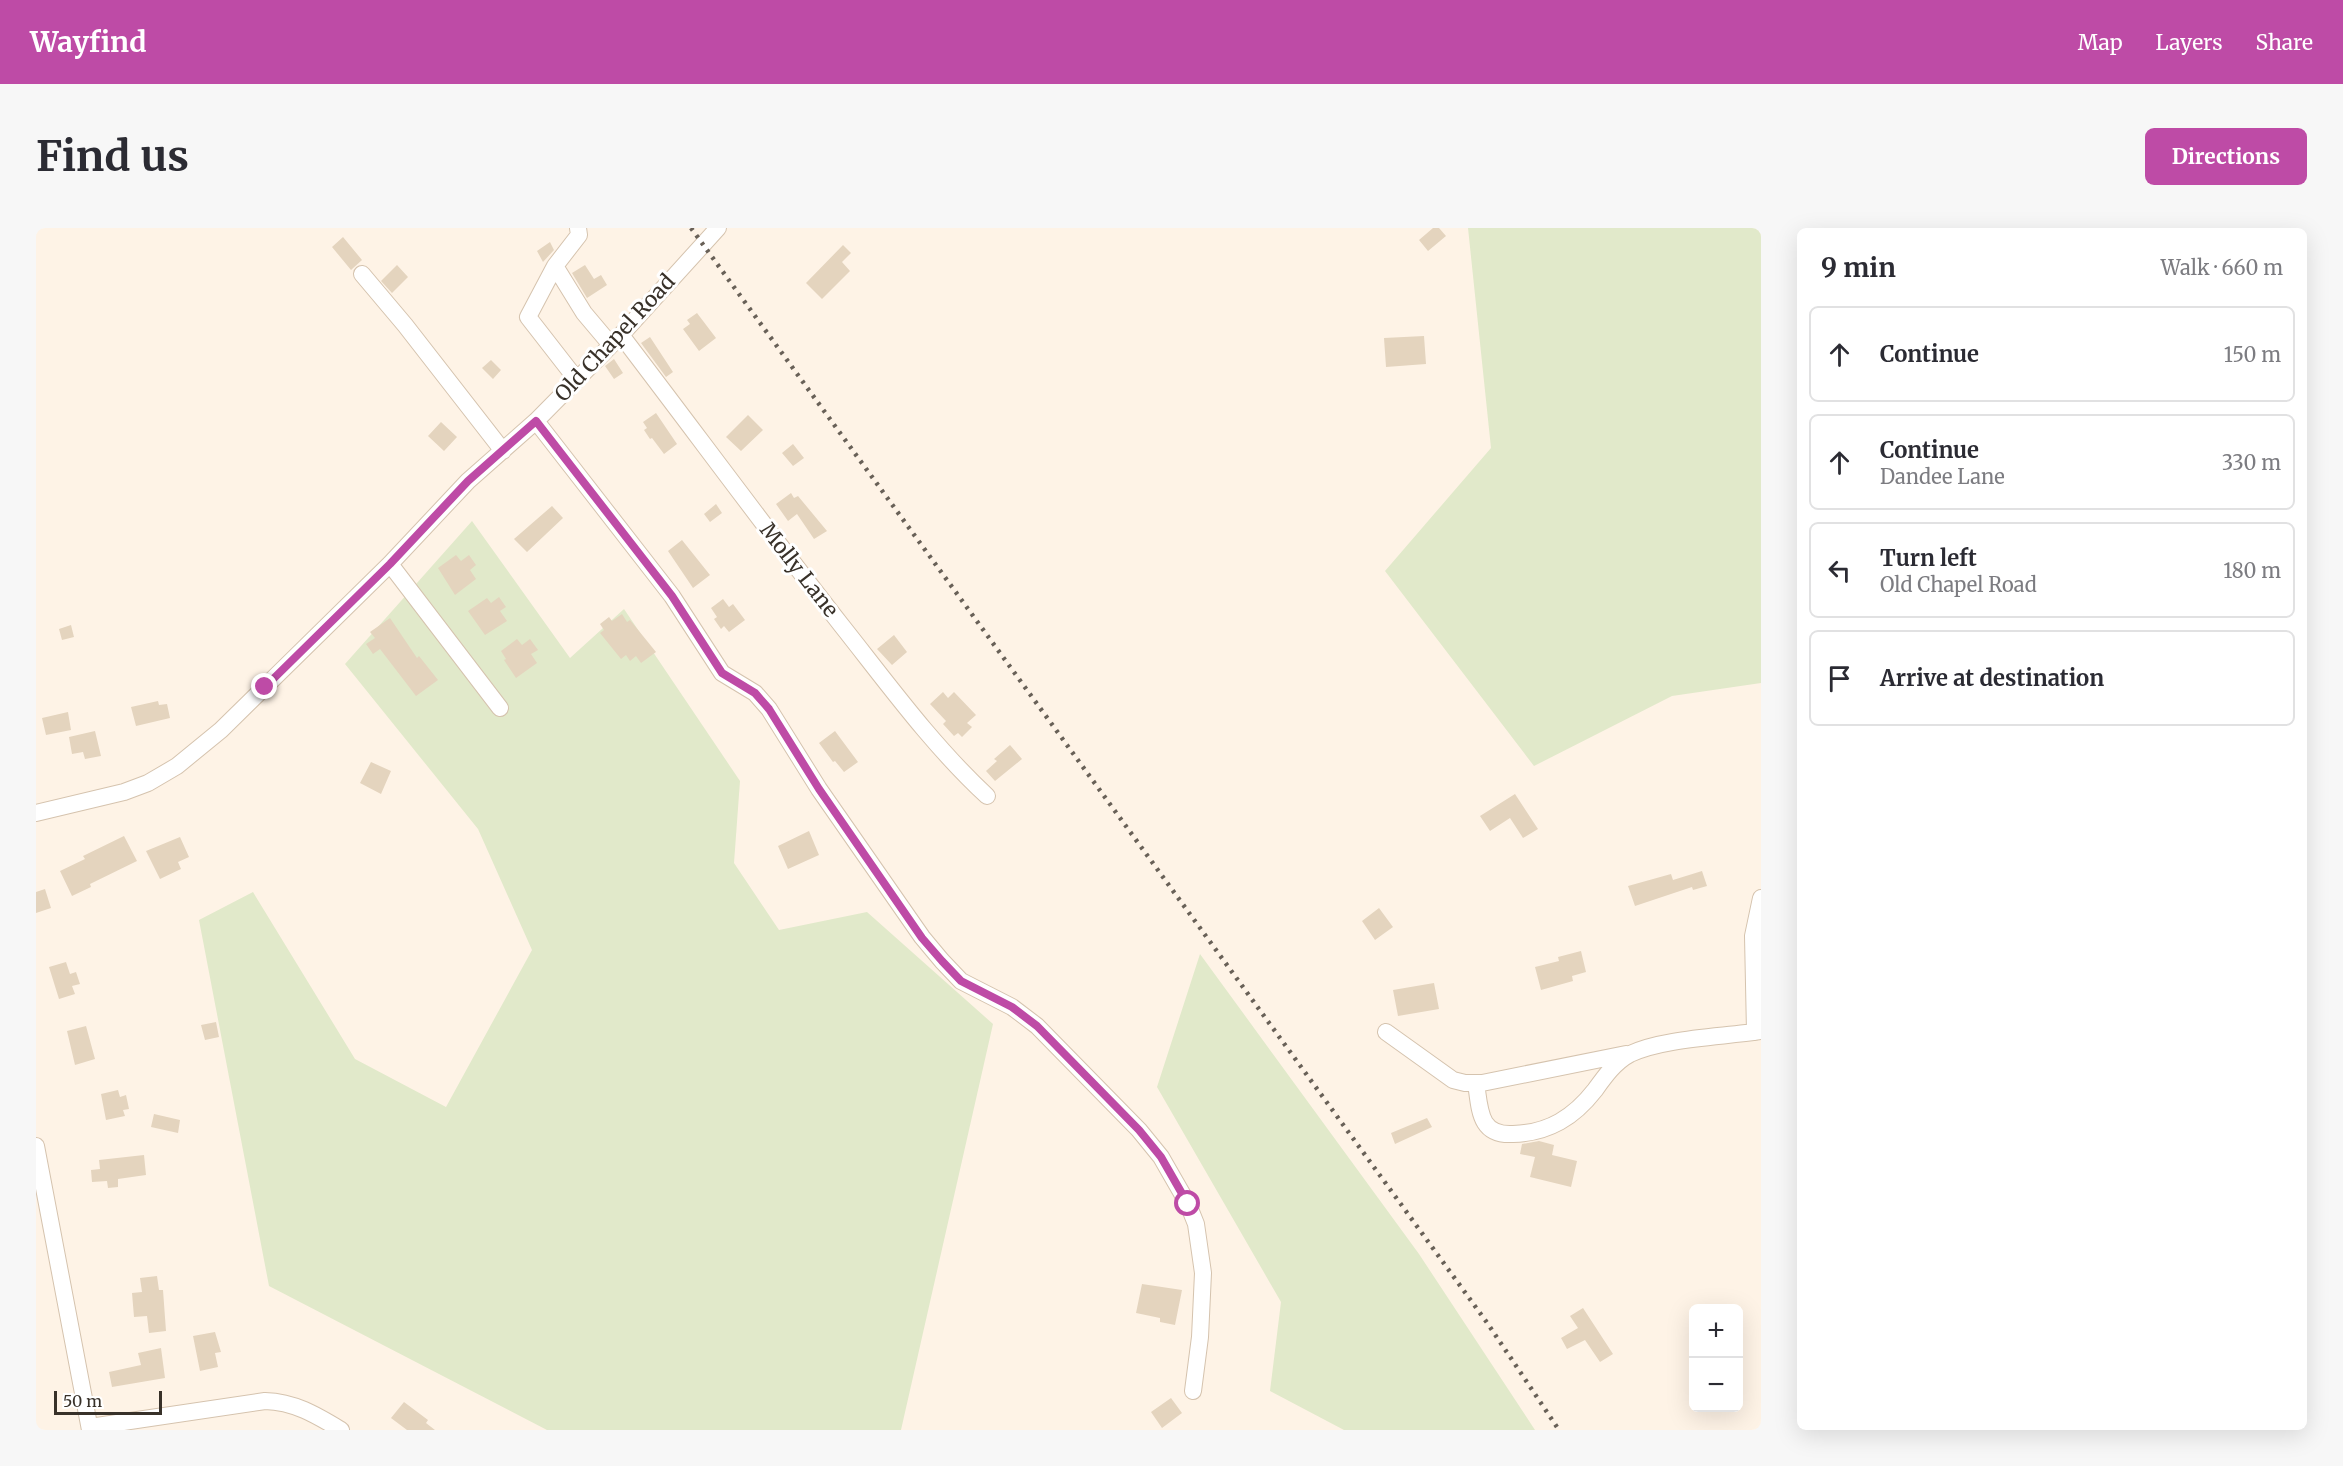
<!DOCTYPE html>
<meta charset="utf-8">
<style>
:root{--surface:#fff;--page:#f7f7f7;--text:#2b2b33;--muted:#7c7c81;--line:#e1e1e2;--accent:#be4ba6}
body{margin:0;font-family:Merriweather,serif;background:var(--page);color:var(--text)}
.controls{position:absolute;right:18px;bottom:18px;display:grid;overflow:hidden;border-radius:9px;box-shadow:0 6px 24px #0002}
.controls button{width:54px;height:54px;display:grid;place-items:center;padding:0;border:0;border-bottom:2px solid var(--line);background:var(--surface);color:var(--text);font:30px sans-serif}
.scale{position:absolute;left:18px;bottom:15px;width:108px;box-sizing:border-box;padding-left:6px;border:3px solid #383129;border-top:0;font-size:16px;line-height:21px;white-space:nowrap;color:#383129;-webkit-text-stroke:4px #fff;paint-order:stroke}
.stop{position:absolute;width:18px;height:18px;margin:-14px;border:4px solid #be4ba6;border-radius:50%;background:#fff}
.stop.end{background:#be4ba6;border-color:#fff;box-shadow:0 2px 6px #0008}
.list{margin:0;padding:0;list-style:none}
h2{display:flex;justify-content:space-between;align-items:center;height:78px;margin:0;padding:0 24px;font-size:26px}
h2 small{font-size:20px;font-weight:400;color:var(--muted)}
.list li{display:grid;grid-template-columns:39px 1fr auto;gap:18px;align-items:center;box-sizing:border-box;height:96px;margin:0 12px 12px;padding:0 12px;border:2px solid var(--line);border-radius:9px}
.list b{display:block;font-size:22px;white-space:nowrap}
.list p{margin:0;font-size:20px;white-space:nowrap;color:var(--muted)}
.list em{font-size:20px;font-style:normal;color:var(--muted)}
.icon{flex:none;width:33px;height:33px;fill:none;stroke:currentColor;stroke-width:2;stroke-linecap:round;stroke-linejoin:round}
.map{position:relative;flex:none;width:1725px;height:1202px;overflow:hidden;border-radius:9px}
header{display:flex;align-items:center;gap:36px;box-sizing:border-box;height:84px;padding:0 30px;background:var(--accent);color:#fff}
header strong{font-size:28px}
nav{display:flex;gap:33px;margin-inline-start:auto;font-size:21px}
.intro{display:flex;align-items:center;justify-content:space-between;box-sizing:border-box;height:144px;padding:0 36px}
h1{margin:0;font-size:42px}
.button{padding:15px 27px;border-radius:9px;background:var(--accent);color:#fff;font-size:21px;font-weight:700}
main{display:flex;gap:36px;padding:0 36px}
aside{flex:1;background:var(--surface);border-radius:9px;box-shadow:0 6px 24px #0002}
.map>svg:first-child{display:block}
.green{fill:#e1e9ca}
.building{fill:#e4d4be}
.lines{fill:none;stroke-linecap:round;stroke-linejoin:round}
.minor-casing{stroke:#d5c3ae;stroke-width:18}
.minor{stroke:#fff;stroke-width:16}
.rail{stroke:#686057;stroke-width:4.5;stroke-dasharray:3 6;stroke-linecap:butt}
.route{stroke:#be4ba6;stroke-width:8}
.labels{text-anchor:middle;stroke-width:6;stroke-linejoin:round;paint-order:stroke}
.street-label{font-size:21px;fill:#383129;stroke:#fff}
</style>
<header>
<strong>Wayfind</strong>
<nav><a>Map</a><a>Layers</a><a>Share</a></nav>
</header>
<div class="intro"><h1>Find us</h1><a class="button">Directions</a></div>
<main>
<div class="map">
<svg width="1725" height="1202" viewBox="0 0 1725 1202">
<rect width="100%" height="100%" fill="#fef3e6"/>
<path class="green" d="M1432,0h293v455l-89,13 -138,70 -149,-195 106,-123z
M436,293l98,137 54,-49 116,172 -6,82 45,67 88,-18 126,112 -92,406h-354l-278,-144 -70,-366 54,-28 102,167 91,48 86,-157 -54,-121 -133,-165z
M1164,726l219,300 116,176h-191l-74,-39 11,-89 -124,-215z"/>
<path class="building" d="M1397,0h6l7,8 -18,15 -9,-11z
M307,9l19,23 -11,10 -19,-23z
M514,14l4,8 -11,12 -6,-11z
M807,17l8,8 -9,9 8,9 -28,28 -16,-16z
M361,37l11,12 -16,16 -11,-12z
M549,37l9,14 7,-4 6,10 -20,13 -15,-25z
M661,85l19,25 -17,13 -16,-22 7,-5 -3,-4z
M1388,108l2,28 -40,3 -2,-29z
M614,109l23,35 -7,5 -25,-34z
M578,131l9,14 -9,6 -9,-13z
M455,132l10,10 -8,9 -11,-11z
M620,185l21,31 -13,10 -12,-16 -2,1 -6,-9 3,-2 -4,-6z
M712,187l15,15 -22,21 -15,-14z
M405,194l16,15 -13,14 -16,-15z
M757,216l11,14 -11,8 -11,-13z
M755,265l3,5 4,-2 29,35 -13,8 -17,-25 -9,7 -12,-17z
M680,276l6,9 -12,9 -6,-8z
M516,278l11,12 -36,34 -13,-13z
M646,312l28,35 -17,13 -25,-37z
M420,327l5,6 8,-6 7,10 -6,5 6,9 -21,16 -17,-27z
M463,369l7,10 -6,4 7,10 -22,14 -17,-24 19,-13 4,5z
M687,371l6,8 4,-3 12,16 -16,12 -5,-6 -3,3 -7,-10 3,-2 -6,-9z
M586,386l5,8 3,-2 26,32 -15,11 -5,-7 -6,5 -4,-6 -5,4 -21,-26 4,-3 -4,-6 9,-7 3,4z
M354,390l27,40 2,-2 19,24 -22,16 -36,-47 -7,5 -7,-10 9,-6 -5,-6z
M35,397l3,12 -12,3 -3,-11z
M858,407l13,17 -15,13 -15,-16z
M481,411l5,6 8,-6 8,11 -7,4 6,9 -21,15 -12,-18 2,-1 -5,-8z
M907,464l5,6 6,-6 22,23 -9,8 5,4 -10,10 -4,-4 -4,3 -11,-12 3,-3 -16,-17z
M122,473l1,4 8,-1 3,14 -34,8 -5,-19z
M32,484l3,18 -25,5 -4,-17z
M59,503l6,25 -16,3 -2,-7 -11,2 -3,-17z
M799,503l23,31 -14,10 -9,-11 -2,1 -14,-19z
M974,517l12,14 -27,22 -9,-10 11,-10 -3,-2z
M335,534l20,9 -10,23 -21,-11z
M1479,566l23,35 -15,9 -13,-20 -20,13 -10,-15z
M773,603l10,24 -31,14 -10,-23z
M88,608l13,25 -47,23 1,3 -19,9 -12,-25 25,-12 -2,-3z
M144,609l9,20 -11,5 3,7 -21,10 -14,-28z
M1666,643l5,15 -14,4 -1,-3 -57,19 -7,-20 43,-12 2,6z
M9,661l6,19 -15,5v-21z
M1343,680l14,19 -18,13 -13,-19z
M1545,723l5,21 -14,4 1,5 -32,9 -6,-23 24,-6 -1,-4z
M30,734l4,12 6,-2 4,12 -8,2 3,8 -16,5 -10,-32z
M1398,755l5,26 -41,7 -5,-26z
M180,794l3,15 -14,3 -4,-15z
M50,798l9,33 -20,6 -8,-34z
M82,862l2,7 6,-2 3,14 -6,1 2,6 -19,4 -5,-26z
M118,886l26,6 -2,13 -27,-6z
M1391,890l5,9 -37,17 -4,-11z
M1503,913l15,4 -2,10 25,6 -6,26 -41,-10 5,-20 -15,-3 2,-10z
M108,927l2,20 -28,4v8l-10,1 -1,-7 -15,1 -1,-12 9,-1 -1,-9z
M121,1048l2,14h4l3,41 -17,2 -2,-17 -13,1 -2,-24 10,-1 -2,-14z
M1106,1056l40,6 -7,35 -15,-3v-4l-24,-5z
M1547,1080l30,46 -13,8 -15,-22 -18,9 -6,-11 17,-10 -8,-12z
M179,1104l6,20 -6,1 3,14 -18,4 -7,-35z
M125,1120l4,30 -53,9 -3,-15 32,-7 -3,-12z
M1135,1170l11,15 -20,15 -11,-16z
M368,1174l24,18 -2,3 9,7h-28l-16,-12z"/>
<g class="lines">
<g class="minor-casing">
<path id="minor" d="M519,38l24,-31 -1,-7
M326,46l43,51 98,126
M585,107c74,97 146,195 221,291 46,58 90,119 145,170
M541,152l-49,-63 27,-51 29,47 27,32
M500,193l136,175 50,77 33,20 14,16 50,80 103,148 20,24 19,20 51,26 25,19 102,104 22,27 27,47 8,20 7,49 -3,64 -7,54
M354,336l110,144
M0,585l88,-21 24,-9 29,-17 44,-36 169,-166 78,-83 68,-60 85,-86 97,-107
M1350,804l67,48 12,3h17l144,-29
M1719,804l-2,-96 8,-38
M1440,855c4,27 3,53 37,51 36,-1 61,-17 82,-44 10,-14 20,-28 35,-36 33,-16 94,-17 131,-23
M0,918l54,284
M54,1199l175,-26c30,1 51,14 76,29"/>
</g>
<use href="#minor" class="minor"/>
<path class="rail" d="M655,0l797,1096 71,106"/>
</g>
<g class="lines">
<path class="route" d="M229,459l125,-123 78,-83 68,-60 136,175 50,77 33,20 14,16 50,80 103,149 20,23 19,20 51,26 25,19 102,104 22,27 27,47"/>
</g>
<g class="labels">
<g class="street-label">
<text transform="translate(579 110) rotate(-47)" y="7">Old Chapel Road</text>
<text transform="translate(763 342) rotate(52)" y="7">Molly Lane</text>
</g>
</g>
</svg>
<div class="controls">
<button>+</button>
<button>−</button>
</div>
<div class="scale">50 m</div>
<div class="stop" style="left:1152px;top:976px"></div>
<div class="stop end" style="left:229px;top:459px"></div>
</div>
<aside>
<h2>9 min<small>Walk · 660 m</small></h2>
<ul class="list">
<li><svg class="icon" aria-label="ahead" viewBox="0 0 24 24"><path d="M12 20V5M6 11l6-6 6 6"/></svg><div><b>Continue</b></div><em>150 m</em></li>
<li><svg class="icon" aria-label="ahead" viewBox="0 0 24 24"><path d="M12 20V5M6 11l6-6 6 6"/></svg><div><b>Continue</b><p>Dandee Lane</p></div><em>330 m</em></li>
<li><svg class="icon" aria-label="left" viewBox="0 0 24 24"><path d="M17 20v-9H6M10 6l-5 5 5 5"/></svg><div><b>Turn left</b><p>Old Chapel Road</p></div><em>180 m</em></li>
<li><svg class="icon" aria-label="arrive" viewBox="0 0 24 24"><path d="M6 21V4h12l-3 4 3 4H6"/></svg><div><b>Arrive at destination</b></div></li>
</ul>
</aside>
</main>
